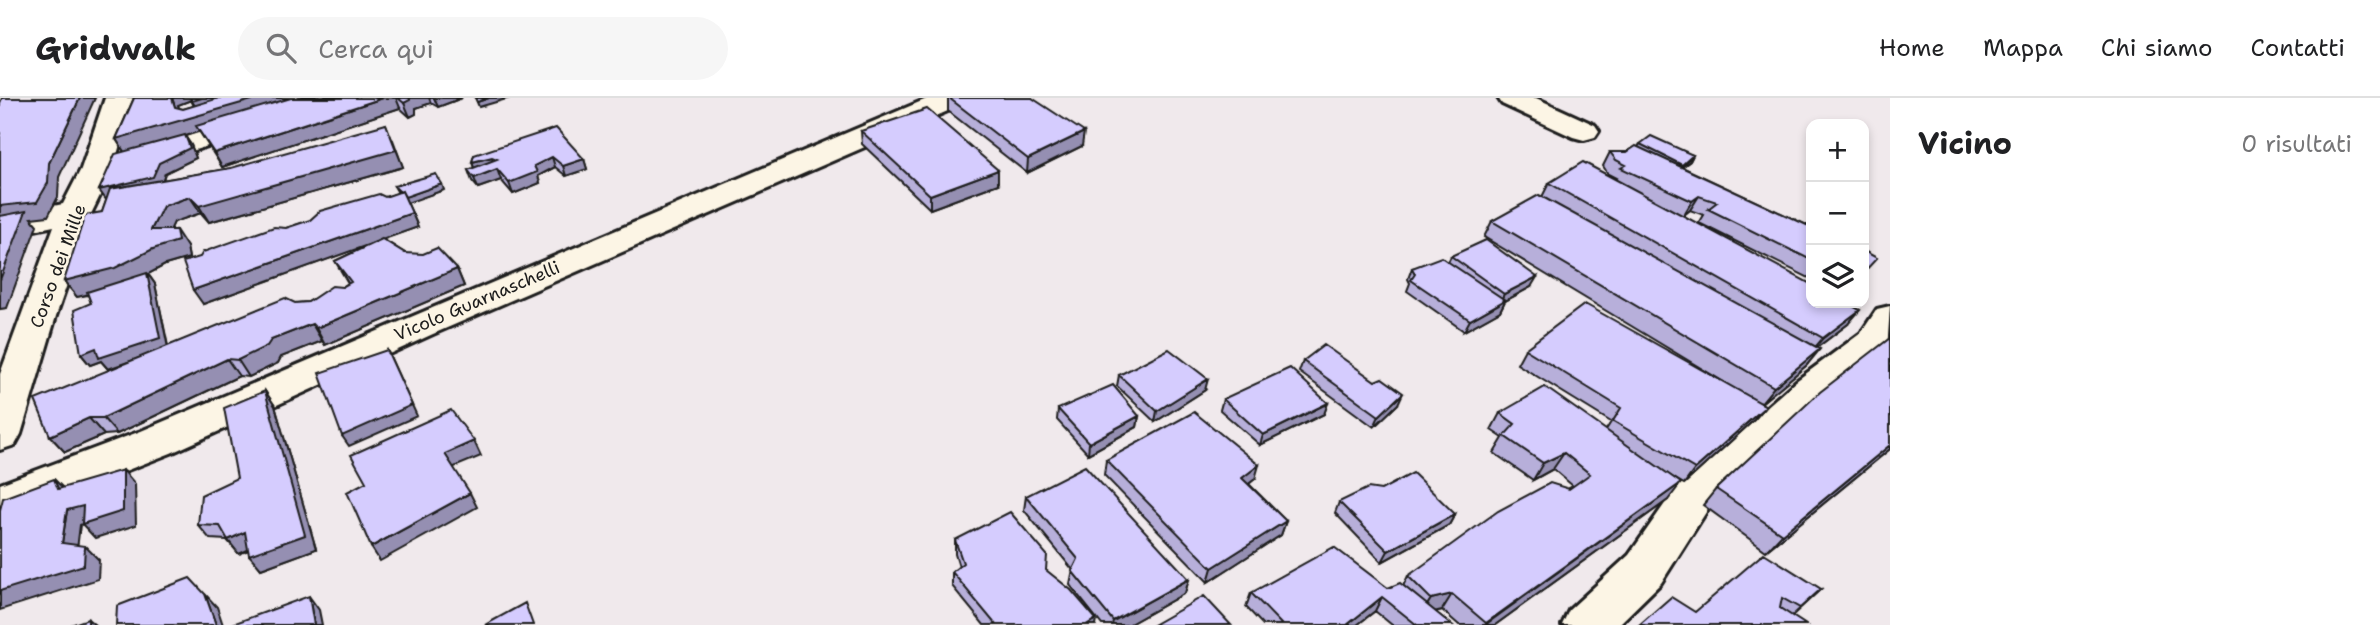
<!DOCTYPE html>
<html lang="it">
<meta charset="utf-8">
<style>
:root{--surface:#fff;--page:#f6f6f6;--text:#202124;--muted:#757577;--line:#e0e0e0}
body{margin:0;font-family:"Shantell Sans",sans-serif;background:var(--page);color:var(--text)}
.controls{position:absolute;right:21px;top:21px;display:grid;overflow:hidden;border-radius:14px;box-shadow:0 4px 10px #0003}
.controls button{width:63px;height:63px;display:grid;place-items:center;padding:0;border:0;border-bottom:2px solid var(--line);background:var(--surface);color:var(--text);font:35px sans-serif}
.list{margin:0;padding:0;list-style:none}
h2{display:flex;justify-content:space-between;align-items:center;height:91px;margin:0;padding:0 28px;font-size:30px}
h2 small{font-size:23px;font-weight:400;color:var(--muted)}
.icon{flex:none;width:38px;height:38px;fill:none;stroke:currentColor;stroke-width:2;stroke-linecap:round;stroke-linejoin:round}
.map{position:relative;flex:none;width:1890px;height:527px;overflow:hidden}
header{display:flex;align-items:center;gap:42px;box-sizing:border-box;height:98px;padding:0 35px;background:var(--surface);border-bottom:2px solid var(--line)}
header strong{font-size:33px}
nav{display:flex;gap:38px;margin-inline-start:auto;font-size:24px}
.search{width:490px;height:63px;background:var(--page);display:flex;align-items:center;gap:18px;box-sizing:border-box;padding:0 24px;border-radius:38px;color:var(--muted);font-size:26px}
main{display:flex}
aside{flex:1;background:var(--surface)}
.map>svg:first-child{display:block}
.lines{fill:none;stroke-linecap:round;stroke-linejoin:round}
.minor-casing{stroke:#1c1c1c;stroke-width:6}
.minor{fill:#fcf5e5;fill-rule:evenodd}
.wall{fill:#b7afda;stroke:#1c1c1c;stroke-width:2;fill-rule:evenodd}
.shaded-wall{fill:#958fb2;stroke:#1c1c1c;stroke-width:2}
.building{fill:#d5ccfe;stroke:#1c1c1c;stroke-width:2}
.labels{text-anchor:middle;stroke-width:5;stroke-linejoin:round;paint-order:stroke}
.street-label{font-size:18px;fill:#1c1c1c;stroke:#fcf5e5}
</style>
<header>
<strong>Gridwalk</strong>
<div class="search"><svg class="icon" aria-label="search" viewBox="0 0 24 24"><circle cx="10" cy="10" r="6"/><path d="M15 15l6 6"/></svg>Cerca qui</div>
<nav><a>Home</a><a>Mappa</a><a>Chi siamo</a><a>Contatti</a></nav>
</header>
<main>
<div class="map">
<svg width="1890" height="527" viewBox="0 0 1890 527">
<rect width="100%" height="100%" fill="#f0e9ec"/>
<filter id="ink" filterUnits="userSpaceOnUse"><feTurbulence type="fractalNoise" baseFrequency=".0143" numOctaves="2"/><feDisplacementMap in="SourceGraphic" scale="14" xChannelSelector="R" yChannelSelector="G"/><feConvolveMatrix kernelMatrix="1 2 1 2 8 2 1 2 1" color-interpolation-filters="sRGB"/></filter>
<g filter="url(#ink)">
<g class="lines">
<g class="minor-casing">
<path id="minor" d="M105,0h28l-20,71 -21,43 -36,104 -35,118 -6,11 -15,5v-76l54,-148 -54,11v-20l63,-13 18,-35z
M303,0h44l-4,6 -193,60 -11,2 -11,-2 -4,-7 4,-7z
M929,0h39l-4,6 -531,230 -262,119 -171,67v-36l141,-53z
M1498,0h38l59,27 4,6 -4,6 -11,3 -11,-3 -71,-33z
M1890,208l-3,45 -63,50 -116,108 -47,74 -43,42h-56l7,-15 60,-55 49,-70 118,-104 65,-48 16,-24z"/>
</g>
<use href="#minor" class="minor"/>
</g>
<path class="wall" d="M134,0h328l-24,9 -7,-4 -15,5v6l-6,3 -10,-9 -178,59 -23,-36 -14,5 6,9 5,13 -31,15 -2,7 230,-40 10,27 -194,55 -8,-9 -27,9 -4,8 17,17 2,11 -24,7 -17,9 7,10 13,62 127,-43 13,-1 34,-15 6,-4 -13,-22 43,-20 -175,63 -3,-47 86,-29 112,-35 -4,-7 50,4 -37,12 11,25 -35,12 22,14 52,16 7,17 -139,59 -3,-4 -41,16 -3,6 -29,14 -10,-1 -122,58 -13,1 -39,17 -15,-16 77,-73 -19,6 -7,-8 -11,4 -9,-11 10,-51 -3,-8 -11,2 -13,-16 38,-69 22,-60 -8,-13zM191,2l3,6 -11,3 -4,-1 -1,-3z
M948,0h84l50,48 -55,27 -79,-62z
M861,33l137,53 -68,25 -68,-65z
M1640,46l53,11 -3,6 -8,6 129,60v52l-112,-56 5,-8 -14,-5 -7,5 165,109 -30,23 -11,18 -46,38 5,3 -12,14 -70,64 -14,-8 -2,24 -173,125h-36l-17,-15 -7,2 17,13h-60l-17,-14 -18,14h-94l-17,-18 5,-14 137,-5 15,-2 5,-10 165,-90 -20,-17 -20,11 -39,-27 9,-15 -12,-8 9,-17 106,17 5,-8 -94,-58 8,-15 199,33 -240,-145 8,-16 50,-24 7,-14 66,-4 1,-1 -8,-4 -5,-8 7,-14h17l11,-5z
M474,57l110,4 3,10 -21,7 -11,-9 -17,9 2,7 -27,11 -12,-14 -23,8 -6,-7 -4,-11 6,-2 -2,-6z
M1451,158l80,31 -26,14 -5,10 -36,20 -57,-40 3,-8 -2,-4 4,-11 36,-6z
M1890,240v111l-124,102 -63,-46 13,-16z
M1303,263l95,43 -24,23 -75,-55z
M1119,277l86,15 -50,32 -38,-36z
M265,293l10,15 41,143 -55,20 -13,-19 -9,4 -12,-14 -17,-1 -12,-14 39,-47z
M1223,301l105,4 -4,11 -64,31 -40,-35z
M1058,311l81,7 -2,11 -49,27 -31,-34z
M1106,362l149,19 -6,5 37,37 -5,14 -73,47 -104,-107z
M1026,398l163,83 -4,14 -57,32h-26l-32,-40 3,-15 -49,-60z
M1339,404l116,12 -6,11 -67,37 -47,-49z
M955,442l91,30 49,55h-111l-32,-39v-14l7,-5 -4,-13z
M1821,491l-29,27 -97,-4z"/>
<path class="shaded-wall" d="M80,0h15l-36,79 -1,20 -10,19 -17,2 6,7 -30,83 -7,1v-103l49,-43z
M172,0h18l1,2 -13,5 5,15 17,-6 -8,-13 10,-3h109l-126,38 6,9 5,13 -31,15 -5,14 -53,14 -8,-11 26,-37 -9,-14 59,-32z
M383,0h13l4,10 -178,59 -8,-14z
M410,0h19l2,5 -15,5v6l-6,3 -6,-14z
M434,0h28l-24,9z
M489,0h21l-31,9 -2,-5z
M386,26l17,43 -194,55 -10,-16z
M1084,34l-2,14 -55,27 1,-14z
M1693,57l-3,6 -12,9 4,-5z
M492,59l3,10 -19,6 -4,-11z
M552,59l3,10 -17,9 2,7 -27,11 -4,-11 25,-17z
M584,61l3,10 -21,7 -3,-10z
M497,71l4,11 -23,8 -4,-10z
M998,72v14l-68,25v-14z
M442,86l2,6 -37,13 -3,-6z
M1699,98l-9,14 -7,6 9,-15z
M190,99l11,16 -27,9 -11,24 13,-16 11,17 2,11 -24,7 -17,9 7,10 13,64 -60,21 -7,-8 -11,4 -9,-11 46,-69 -50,12 -13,-16 87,-51 12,-24z
M412,115l6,14 -215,77 -10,-14z
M457,171l7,17 -139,59 -9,-17z
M1537,179l-6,10 -26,14 -5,10 -36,20 6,-11 29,-16 5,-10z
M1860,212l-12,14 -37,28 12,-14z
M312,226l10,17 -41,16 -3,6 -29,14 -11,-17 33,-20z
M1820,251l-13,16 -47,39 14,-17z
M387,252l30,66 -68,30 -7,-10z
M227,261l12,17 -122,58 -14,-16z
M1208,281l-3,11 -50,32 2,-11z
M265,293l10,15 41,143 -55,20 -12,-14z
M1403,295l-5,11 -24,23 5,-11z
M1328,305l-4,11 -64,31 3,-10z
M1766,308l-12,14 -70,64 11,-15z
M1139,318l-2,11 -49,27 1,-11z
M89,320l15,17 -39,17 -15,-16z
M474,343l7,15 -29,12 -7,-14z
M1890,347v4l-124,102 16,-17z
M1564,355l-11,16 -20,11 10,-17z
M1259,367l-4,14 -17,13 4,-14z
M123,372l12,14 1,41 -41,13 -13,-14 -2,1 -4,32 -14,-14 5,-33z
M54,381l14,14 -10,-4z
M1681,385l-13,17 -173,125h-10z
M470,395l7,14 -97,54 -9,-14z
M1455,416l-6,11 -67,37 6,-11z
M1286,423l-5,14 -73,47 4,-14z
M245,434l11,14 -17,8 -11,-14z
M85,448l14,14 -1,19 -98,31v-19z
M1189,481l-4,14 -57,32h-16l1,-4z
M205,496l12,13 6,18h-7z
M1452,496l-10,16 -21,5 10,-16z
M309,498l10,14 3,15h-8z
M1382,499l-7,14 -18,14h-10z
M88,521l7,6h-7z
M1096,521l-1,6h-9z"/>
<path class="building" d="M2,0h78l-31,65 -1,20 -11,19 -37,4v-103z
M134,0h38l3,9 8,2 36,-11h40l-143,41z
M291,0h92l-169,55 -18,-27z
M398,0h12v2l-6,3z
M475,0h14l-12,4z
M949,0h83l52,34 -56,27z
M927,11l71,61 -68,25 -69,-64z
M386,26l10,26 -197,56 -9,-9 -27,9 -12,24h25l2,11 -25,8 -38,19 -51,13 21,-66 17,-3 8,-23 121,-21z
M556,30l28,31 -21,7 -11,-9 -18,9 3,6 -28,11 -12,-14 -23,9 -6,-8 29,-11 -5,-2 -20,5 2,-7z
M185,37l5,13 -31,15 -6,14 -54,13 16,-36z
M1651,38l42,19 -11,10 -42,-21z
M1636,48l175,81v33l-103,-51 9,-7 -18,-6 -7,5 -71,-33 5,-3 -10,-5 -6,-8h17z
M1583,64l228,122v19h36l13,7 -37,28 -274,-155z
M436,76l6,10 -37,13 -3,-6 -2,1 -6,-6z
M402,93l10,22 -219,77 -10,-28 17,-5 3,-5 71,-25 12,1 24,-8 10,-9 59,-17 6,3z
M1539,97l281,154 -46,38 -282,-166z
M26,113l-26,69v-64z
M382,141l23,14 18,1 14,-6 20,21 -141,59 -4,-4 -41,16 -4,6 -29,14 -11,-1 -124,59h-14l-39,18 -15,-36 250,-102 10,5 13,-1 24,-16 10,1 9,-5 -16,-21z
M1486,142l51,37 -33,17 -53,-38z
M1864,153l13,7 -13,14z
M1441,159l64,43 -35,20 -59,-40 4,-6 -3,-6z
M147,175l13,65 -61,20 -3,-10 -15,6 -7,-44 17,-7 -4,-11z
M1585,206l181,102 -71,63 -82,-48 8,-13 -96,-59z
M1890,240v107l-108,89 -66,-45 104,-97z
M1324,247l51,36 7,-3 21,15 -24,23 -76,-55z
M1169,251l39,30 -51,32 -38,-36z
M387,252l25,55 -70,31 -23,-63z
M1290,270l38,35 -65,32 -40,-36z
M1113,287l26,31 -50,27 -31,-34z
M1545,289l136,96 -195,140 -34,-29 -21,5 -23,-23 90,-65 52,-28 19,6 21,-15 -26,-21 -21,10 -39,-27 11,-12 -15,-11z
M265,293l40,144 -56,20 -4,-23 -17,8 -8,-14 -22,-1 3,-30 36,-17 -13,-70z
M451,312l23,31 -29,13 25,39 -99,54 -24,-55 19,-10 -15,-27z
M1194,314l65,53 -17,13 44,43 -74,47 -106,-108z
M1085,368l104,113 -76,42 -41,-50 6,-12 -52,-63z
M123,372v41l-41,13 1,-18 -16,4 -5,33 23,3 -1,19 -84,26v-81l3,-12 51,-19 4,10z
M1413,375l42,41 -67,37 -49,-49 29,-14 13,2z
M1010,414l37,43 -1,15 25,20 25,29 -10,6h-90l-44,-53 11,-9 -8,-23z
M1334,449l54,41 12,-5 52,42h-35l-35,-28 -35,28h-65l-31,-32z
M1764,455l57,36 -21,19 -18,-10 -2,10 26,17h-167l32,-28 24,15z
M190,480l15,16 11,31h-100l1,-19z
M309,498l5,29h-84z
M1204,498l27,29h-78z
M525,505l8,22h-48z
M88,521v6h-17z"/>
</g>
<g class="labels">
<g class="street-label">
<text transform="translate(58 168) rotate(-70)" y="6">Corso dei Mille</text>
<text transform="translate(477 203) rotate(-23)" y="6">Vicolo Guarnaschelli</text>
</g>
</g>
</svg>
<div class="controls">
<button>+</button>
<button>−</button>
<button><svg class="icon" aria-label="layers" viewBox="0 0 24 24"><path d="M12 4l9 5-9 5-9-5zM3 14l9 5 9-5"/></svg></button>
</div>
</div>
<aside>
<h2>Vicino<small>0 risultati</small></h2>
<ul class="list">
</ul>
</aside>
</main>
